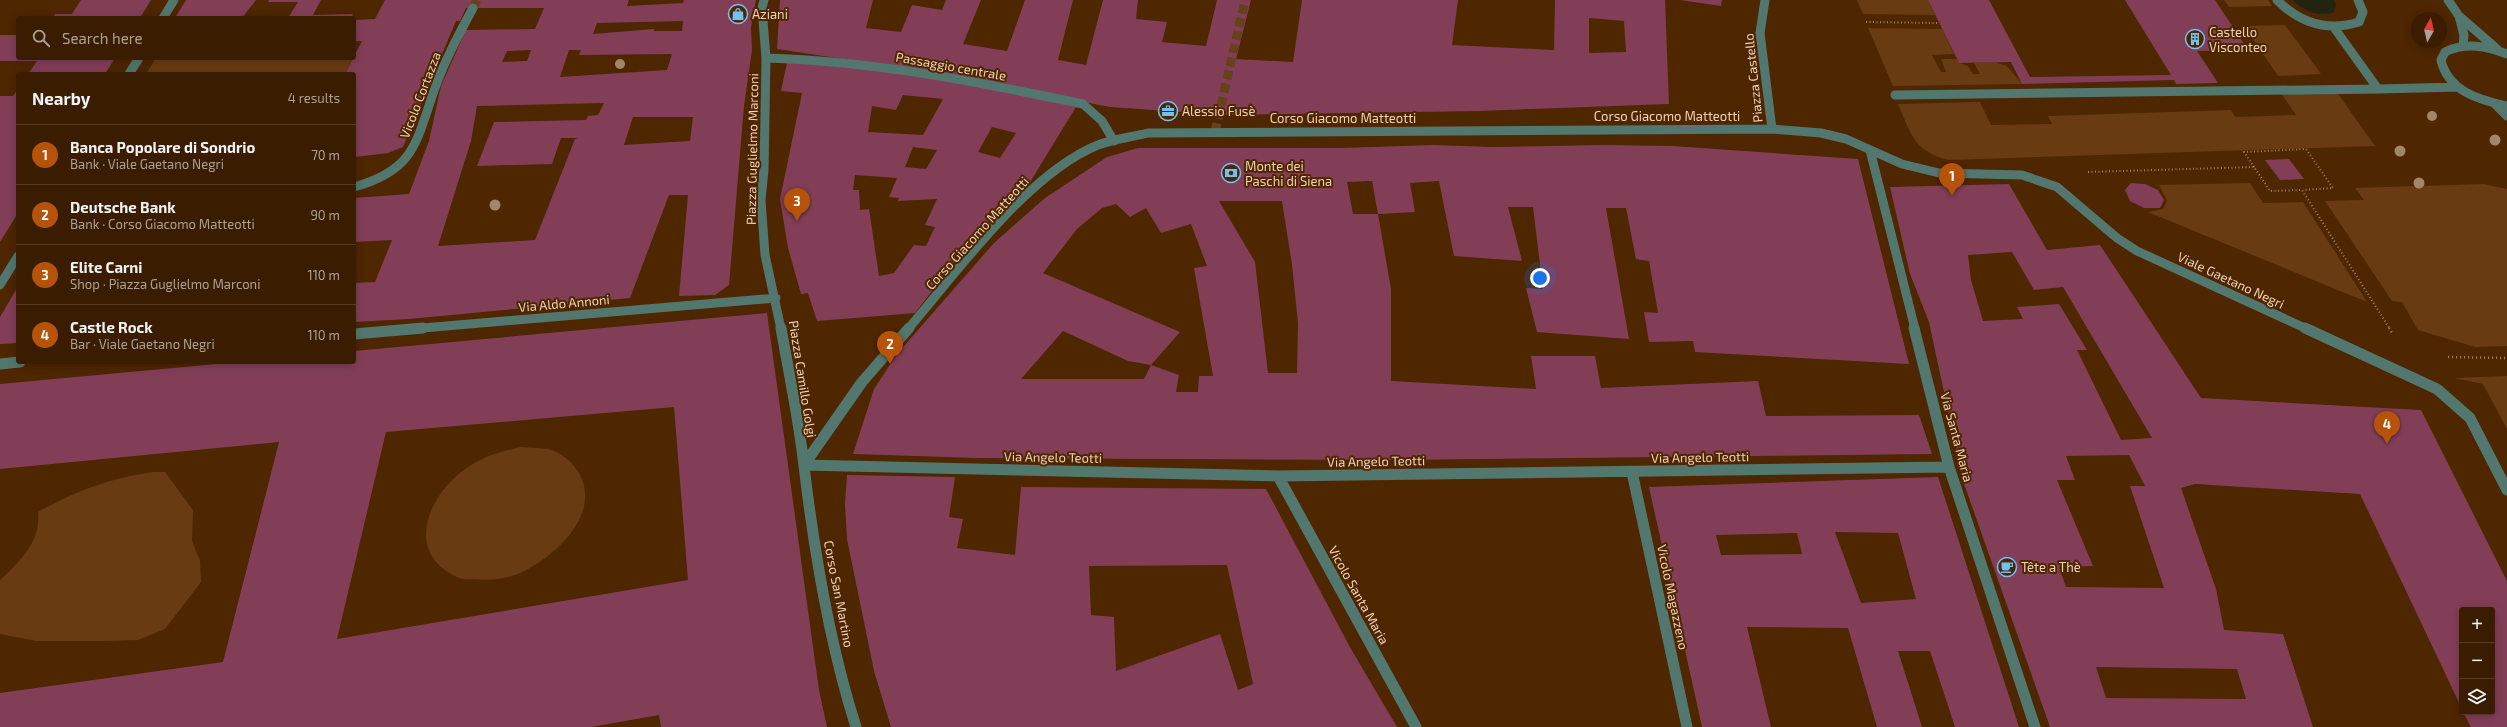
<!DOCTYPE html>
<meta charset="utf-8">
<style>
:root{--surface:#3a1c00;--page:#41250a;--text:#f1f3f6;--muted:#aba199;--line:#543a22;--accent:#b45309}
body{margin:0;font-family:"Exo 2",sans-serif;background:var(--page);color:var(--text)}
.controls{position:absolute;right:12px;bottom:12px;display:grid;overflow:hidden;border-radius:4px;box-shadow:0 2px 10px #0003}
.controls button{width:36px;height:36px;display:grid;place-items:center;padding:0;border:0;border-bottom:1px solid var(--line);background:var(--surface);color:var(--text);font:20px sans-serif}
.compass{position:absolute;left:2411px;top:12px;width:36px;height:36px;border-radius:50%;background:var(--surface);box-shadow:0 2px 10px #0003;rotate:8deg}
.you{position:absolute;left:1540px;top:278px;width:14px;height:14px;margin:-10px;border:3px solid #fff;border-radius:50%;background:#1a73e8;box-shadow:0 0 0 6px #1a73e833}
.badge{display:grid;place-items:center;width:26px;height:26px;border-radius:50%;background:var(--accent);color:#fff;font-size:13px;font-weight:700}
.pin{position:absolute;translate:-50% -33px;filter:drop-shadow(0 1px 2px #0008)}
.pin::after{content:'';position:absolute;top:21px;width:14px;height:12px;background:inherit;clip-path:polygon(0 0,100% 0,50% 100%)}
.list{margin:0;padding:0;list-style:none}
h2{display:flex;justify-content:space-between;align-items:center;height:52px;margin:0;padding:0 16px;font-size:17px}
h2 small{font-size:13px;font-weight:400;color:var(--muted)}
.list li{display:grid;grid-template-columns:26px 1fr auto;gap:12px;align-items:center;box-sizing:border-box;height:60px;padding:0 16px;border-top:1px solid var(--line)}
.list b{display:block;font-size:15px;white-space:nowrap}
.list p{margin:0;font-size:13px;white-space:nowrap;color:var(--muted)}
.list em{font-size:13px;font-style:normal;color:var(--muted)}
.icon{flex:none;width:22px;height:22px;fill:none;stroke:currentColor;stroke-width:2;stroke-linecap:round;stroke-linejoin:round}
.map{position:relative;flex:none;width:2507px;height:727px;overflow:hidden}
.search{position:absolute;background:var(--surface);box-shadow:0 2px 10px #0003;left:16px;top:16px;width:340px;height:44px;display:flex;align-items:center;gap:10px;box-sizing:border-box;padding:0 14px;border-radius:4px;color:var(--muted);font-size:15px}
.panel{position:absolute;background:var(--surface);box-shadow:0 2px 10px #0003;left:16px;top:72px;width:340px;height:292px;border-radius:4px}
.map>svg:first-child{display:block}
.green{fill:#693b12}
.water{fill:#202411}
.building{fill:#823e57;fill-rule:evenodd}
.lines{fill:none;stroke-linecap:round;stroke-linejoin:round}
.minor-tunnel{stroke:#67401c;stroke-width:9;stroke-dasharray:9 4.5;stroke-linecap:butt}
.path-far1{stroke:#a78264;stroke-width:2;stroke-dasharray:1 2.5;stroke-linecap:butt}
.path{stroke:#a78264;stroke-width:2.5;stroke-dasharray:1 3;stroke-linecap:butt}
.minor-far1{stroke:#52776f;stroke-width:9}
.minor{stroke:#52776f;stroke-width:11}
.tree{fill:#a58569}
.labels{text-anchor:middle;stroke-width:4;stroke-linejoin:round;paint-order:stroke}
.poi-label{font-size:13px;fill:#f2d1b9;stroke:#4e2600;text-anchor:start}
.street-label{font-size:13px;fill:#f2d1b9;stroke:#4e2600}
</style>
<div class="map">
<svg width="2507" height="727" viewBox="0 0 2507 727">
<rect width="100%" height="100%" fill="#4e2600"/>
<path class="green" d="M1857,0h71l7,15 -72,-1z
M2224,0h44l4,6 -43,1z
M2285,25l36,49 -43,2 -34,-50z
M1868,28l74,1 12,25 -22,1 9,17h5l-5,-13h16l2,4 9,3 5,8h7l-6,-11 20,-1 13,4 15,18 -129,2z
M156,58h197l-8,16h-199z
M2336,91l39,55 -426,14c-35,-8 -38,-26 -51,-56l82,-2 11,23 61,-1 -4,-8 183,-6 4,7 61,-2 -15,-22z
M2250,183l13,20 40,-1 64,100 -219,-90 15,-3 4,-8 -8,-16z
M2483,184l24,5v157l-32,1 -57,-17 -16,-28 -10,-1 -67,-100 39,-1 -9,-12z
M2507,376v53l-24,-45 -29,-6z
M521,447c9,1 19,1 28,2 11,3 22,12 28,21 27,40 -18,84 -53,101 -15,8 -33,10 -50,8 -4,0 -10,1 -15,-1 -58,-25 -30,-87 12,-113 16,-10 32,-14 50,-18z
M153,472h12l28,38 -1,31 8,20 1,21 -36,47 -27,11 -34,1h-68l-36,-7v-54c20,-19 41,-38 38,-68 37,-21 73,-34 115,-40z"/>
<path class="water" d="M2292,0h42l2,5 -2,7c-14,6 -30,-1 -42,-12z"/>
<path class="building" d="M81,0h70l-11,18h-87l2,-4h17z
M186,0h70l-14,18h-67z
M269,0h52l-8,15 40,-1 -2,4h-63l10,-16h-30z
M385,0h244l-2,6 56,-3 1,-3h72l-5,27 1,23 -8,56 -15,179 -14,10 -36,1 9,-101h-19l-39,103 -221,21 -55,3v-39l21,-1 17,-42 -38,2v-44l55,-4 20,-53 12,-55 25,-56 69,-1 9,-21h-78l-6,13h-4l-53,126 -15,6 -33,4 -1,3v-86h-9l17,-33h-8v-21l21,-1zM683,21l-1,10h-28v-2l-61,5 4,-11zM531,50l-4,11 -25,1 5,-11zM569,50h12l-2,5 93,-1 -5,16 -107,7zM604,103l-6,12 -10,1 -2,4 -92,2 -17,44 75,-2 9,-26h17l-3,1 -40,101 -97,6 33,-105 6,-35zM633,117h60l-3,24 -66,4z
M780,0h93l-7,28 35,4 11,-27 30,5 4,-10h35l-18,44 44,7 18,-51h48l-15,60 28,5 17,-65h35l-2,19 31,3 -5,20 44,4 11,-46h34l-15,59 57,3 9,-62h156l-6,45 102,5 1,-50h110l4,104 -190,7 -255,4 -114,-8 -194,-37 -139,-21zM1589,18l35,3 2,31 -37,1z
M1680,0h42l-1,6z
M1928,0h61l41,77 141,-2 -46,-75h90l33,50 -51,1 21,32 -42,1 -2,-4 -152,4 -11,-22 -52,1z
M0,35h18v23h97l-10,16h-77l9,-13h-37z
M810,62l143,18 123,27 -52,85 -5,-1 -44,55 -7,-1 -53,68 -98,8 -9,-28 -7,1 -13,-46 -8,-49 22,-106 -21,-2 6,-28zM903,95l40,4 -20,36 -55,-3 4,-26 24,4zM992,127l24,6 -16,25 -22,-6zM913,147l24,3 -11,19 -21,-2zM855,175l42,3 -8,19 10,1 -1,3 39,-2 -12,26 10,2 -9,19 -12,-1 -20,28 -15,3 -10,-67 -9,1 -1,-20h-6z
M18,89v124l-18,29v-146h13z
M1434,145l59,2 109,-2 71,1 185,13 51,205 -214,-12 -2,-11 -44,1 -5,-30 14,1 -9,-52 -13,-2 -10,-51h-20l23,131 -92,-7 -11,-44 17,1 -10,-82h-25l14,54 -68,-5 -15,-75 -29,2 5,29 -37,2 -6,-33 -25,1 6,32h25l13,75v92l145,8 -5,-33h64l6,32 157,-7 8,35 153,-1 13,39 -538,6 -416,-2 -125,-4 21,-65 23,-35 97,-111 51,-45 62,-41 31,-9h202zM1219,201h63l10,64 6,58 -1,50h-29l-13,-111zM1116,204l14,13 16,-9 15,25 30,-9 16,42 -13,2 19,108h-14l-1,16h-22l3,-17 -28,-10 29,-33 -137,-59 34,-44 25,-21zM1063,331l65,30 23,4 -7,14h-123z
M2289,159l15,20 -24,1 -15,-20z
M2131,183l14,1 13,6 6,10 -4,8h-16l-14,-7 -5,-11z
M2009,184l38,66 53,-5 101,153 220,12 86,171v146h-36l-8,-15h29v-102h-30v99l-102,-215 -165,-10 -14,4 35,101 8,41 59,4 30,93h-263l-87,-246 -34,-159 -19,-48 -20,-87zM2012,252l22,38 29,-3 89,151 -31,2 -44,-90h10l-28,-46 -42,3 6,12 -40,2 -12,-41 -3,-25zM2129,455l16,31h-15l34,102 -98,-1 -7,-20 34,-1 -36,-86h18l-9,-24zM2096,667l141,2 9,30 -140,-1z
M17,288l1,55 -18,1v-27z
M767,313l52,377 8,37h-166l-2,-12 -68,12h-591v-34l223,-31 56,-220 -279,27v-85l238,-22h116v-11zM674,407l14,173 -351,59 49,-207z
M847,475l108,2 -6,40 14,2 -6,29 58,7 6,-68 245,2 85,160 46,78h-506l-17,-56 -27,-132 -2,-35zM1227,565l26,119 -15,6 -18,-56 -104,37 -2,-54 -23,-2 -2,-49z
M1938,477l81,250h-64l-25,-76h-32l24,76h-45l-29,-99 -101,-1 24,100h-69l-53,-240zM1835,532l63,1 18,66 -55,4zM1797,533l5,21 -81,1 -5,-20z"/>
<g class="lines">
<path class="minor-tunnel" d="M473,8l4,-8
M1215,132l30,-132"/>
<path class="path-far1" d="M1866,22l73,1
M2254,167l-10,-15 62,-3 27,39 -30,2
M2088,172l166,-5 16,24 32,-1 88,139"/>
<path class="path" d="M2389,328l3,5
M2448,357l59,1"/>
<path class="minor-far1" d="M764,0l-2,8 4,50 -2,112 -3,30 4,55 16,74
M1765,0l-5,33 12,96
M2277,0c23,23 50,32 82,22l4,-10 -5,-12
M2448,0l11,16 38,33
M2459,16l5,19 -1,11
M163,18l11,-18
M2507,54c-21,-8 -41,-12 -62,-2l-4,8c7,31 38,40 66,46
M766,58c108,3 212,24 317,46l19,17 12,20
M129,74l10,-16
M2378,89l80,-2
M1895,95l483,-6 -43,-60
M2495,104l12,12
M1870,150l45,179
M354,187c62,-17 62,-46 81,-99 10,-28 24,-54 38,-80
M0,285l18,-29
M411,329l365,-31
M908,329c49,-57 120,-156 190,-184 15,-6 34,-8 50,-12l624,-4 49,4 25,6 56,25 37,9 83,2 35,12 60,51 20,13 170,78"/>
<path class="minor" d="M781,328c8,46 18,92 23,138 10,84 26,180 52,261
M1914,328l35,139 86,260
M2305,328l132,61 33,29 37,72
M354,334l69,-6
M0,364l20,-2
M804,465l58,-83 47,-54
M804,465l474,11 671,-9
M1632,472l55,255
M1278,476l138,251"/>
</g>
<g class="tree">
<circle cx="620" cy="64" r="5"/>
<circle cx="2432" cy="116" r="5"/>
<circle cx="2495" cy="140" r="5.5"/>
<circle cx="2400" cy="151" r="5.5"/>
<circle cx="2419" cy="183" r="5.5"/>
<circle cx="495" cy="205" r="5.5"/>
</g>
<defs>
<g id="shop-ring" transform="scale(1)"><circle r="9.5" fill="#4e2600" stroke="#71c1f5" stroke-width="1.5"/><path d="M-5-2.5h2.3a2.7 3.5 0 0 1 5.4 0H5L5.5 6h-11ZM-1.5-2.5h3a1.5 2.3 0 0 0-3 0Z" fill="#71c1f5"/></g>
<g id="building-ring" transform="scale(1)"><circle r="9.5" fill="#4e2600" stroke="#71c1f5" stroke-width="1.5"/><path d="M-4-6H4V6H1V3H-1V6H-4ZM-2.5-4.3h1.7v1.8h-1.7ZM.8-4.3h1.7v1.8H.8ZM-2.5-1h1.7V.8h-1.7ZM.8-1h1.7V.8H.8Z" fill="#71c1f5"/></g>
<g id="office-ring" transform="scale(1)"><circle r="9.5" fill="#4e2600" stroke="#71c1f5" stroke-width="1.5"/><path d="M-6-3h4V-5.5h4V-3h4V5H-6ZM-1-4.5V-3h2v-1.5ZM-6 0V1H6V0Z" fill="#71c1f5"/></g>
<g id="bank-ring" transform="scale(1)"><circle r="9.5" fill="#4e2600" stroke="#71c1f5" stroke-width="1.5"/><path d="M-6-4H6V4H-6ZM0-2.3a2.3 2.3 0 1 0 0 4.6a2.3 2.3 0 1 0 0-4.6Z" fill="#71c1f5"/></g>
<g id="cafe-ring" transform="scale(1)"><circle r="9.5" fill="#4e2600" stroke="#71c1f5" stroke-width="1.5"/><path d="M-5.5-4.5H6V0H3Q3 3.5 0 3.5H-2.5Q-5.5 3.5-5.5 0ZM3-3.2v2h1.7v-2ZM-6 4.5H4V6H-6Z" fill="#71c1f5"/></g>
</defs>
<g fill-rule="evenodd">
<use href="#shop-ring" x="738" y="14"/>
<use href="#building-ring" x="2195" y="39"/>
<use href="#office-ring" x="1168" y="111"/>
<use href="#bank-ring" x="1231" y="173"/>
<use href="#cafe-ring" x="2007" y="567"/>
</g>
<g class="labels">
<g class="poi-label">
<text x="752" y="19">Aziani</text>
<text x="2209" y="37">Castello<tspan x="2209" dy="15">Visconteo</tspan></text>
<text x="1182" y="116">Alessio Fusè</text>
<text x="1245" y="171">Monte dei<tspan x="1245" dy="15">Paschi di Siena</tspan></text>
<text x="2021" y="572">Tête a Thè</text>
</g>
<g class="street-label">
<text transform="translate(951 66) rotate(10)" y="5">Passaggio centrale</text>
<text transform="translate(1753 78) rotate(-96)" y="5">Piazza Castello</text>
<text transform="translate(420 95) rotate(-69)" y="5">Vicolo Cortazza</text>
<text x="1667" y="121">Corso Giacomo Matteotti</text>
<text x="1343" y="123">Corso Giacomo Matteotti</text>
<text transform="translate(752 149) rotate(-89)" y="5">Piazza Guglielmo Marconi</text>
<text transform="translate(977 233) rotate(-48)" y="5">Corso Giacomo Matteotti</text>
<text transform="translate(2231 280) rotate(25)" y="5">Viale Gaetano Negri</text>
<text transform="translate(564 303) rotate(-5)" y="5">Via Aldo Annoni</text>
<text transform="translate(803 379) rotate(81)" y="5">Piazza Camillo Golgi</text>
<text transform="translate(1957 437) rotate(75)" y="5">Via Santa Maria</text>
<text transform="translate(1053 457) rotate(1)" y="5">Via Angelo Teotti</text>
<text transform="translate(1700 457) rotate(-1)" y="5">Via Angelo Teotti</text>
<text transform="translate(1376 461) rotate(-1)" y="5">Via Angelo Teotti</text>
<text transform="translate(839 594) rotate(79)" y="5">Corso San Martino</text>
<text transform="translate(1359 595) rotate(61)" y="5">Vicolo Santa Maria</text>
<text transform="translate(1673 597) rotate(78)" y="5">Vicolo Magazzeno</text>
</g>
</g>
</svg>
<div class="controls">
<button>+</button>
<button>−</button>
<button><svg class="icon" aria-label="layers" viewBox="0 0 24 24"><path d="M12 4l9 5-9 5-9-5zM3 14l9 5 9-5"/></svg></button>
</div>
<svg class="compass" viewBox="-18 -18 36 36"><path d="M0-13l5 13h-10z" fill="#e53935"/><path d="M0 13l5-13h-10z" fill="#aba199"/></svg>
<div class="you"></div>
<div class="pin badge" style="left:1952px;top:196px">1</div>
<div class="pin badge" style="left:890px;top:364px">2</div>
<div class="pin badge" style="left:797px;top:221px">3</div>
<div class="pin badge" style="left:2387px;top:444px">4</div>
<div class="search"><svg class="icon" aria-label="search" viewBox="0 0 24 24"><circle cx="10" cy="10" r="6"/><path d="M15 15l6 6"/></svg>Search here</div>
<section class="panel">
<h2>Nearby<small>4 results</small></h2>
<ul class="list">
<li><span class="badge">1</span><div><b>Banca Popolare di Sondrio</b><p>Bank · Viale Gaetano Negri</p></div><em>70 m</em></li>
<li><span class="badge">2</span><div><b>Deutsche Bank</b><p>Bank · Corso Giacomo Matteotti</p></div><em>90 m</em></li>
<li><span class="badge">3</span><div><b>Elite Carni</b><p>Shop · Piazza Guglielmo Marconi</p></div><em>110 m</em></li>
<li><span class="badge">4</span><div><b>Castle Rock</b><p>Bar · Viale Gaetano Negri</p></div><em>110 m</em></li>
</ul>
</section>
</div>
